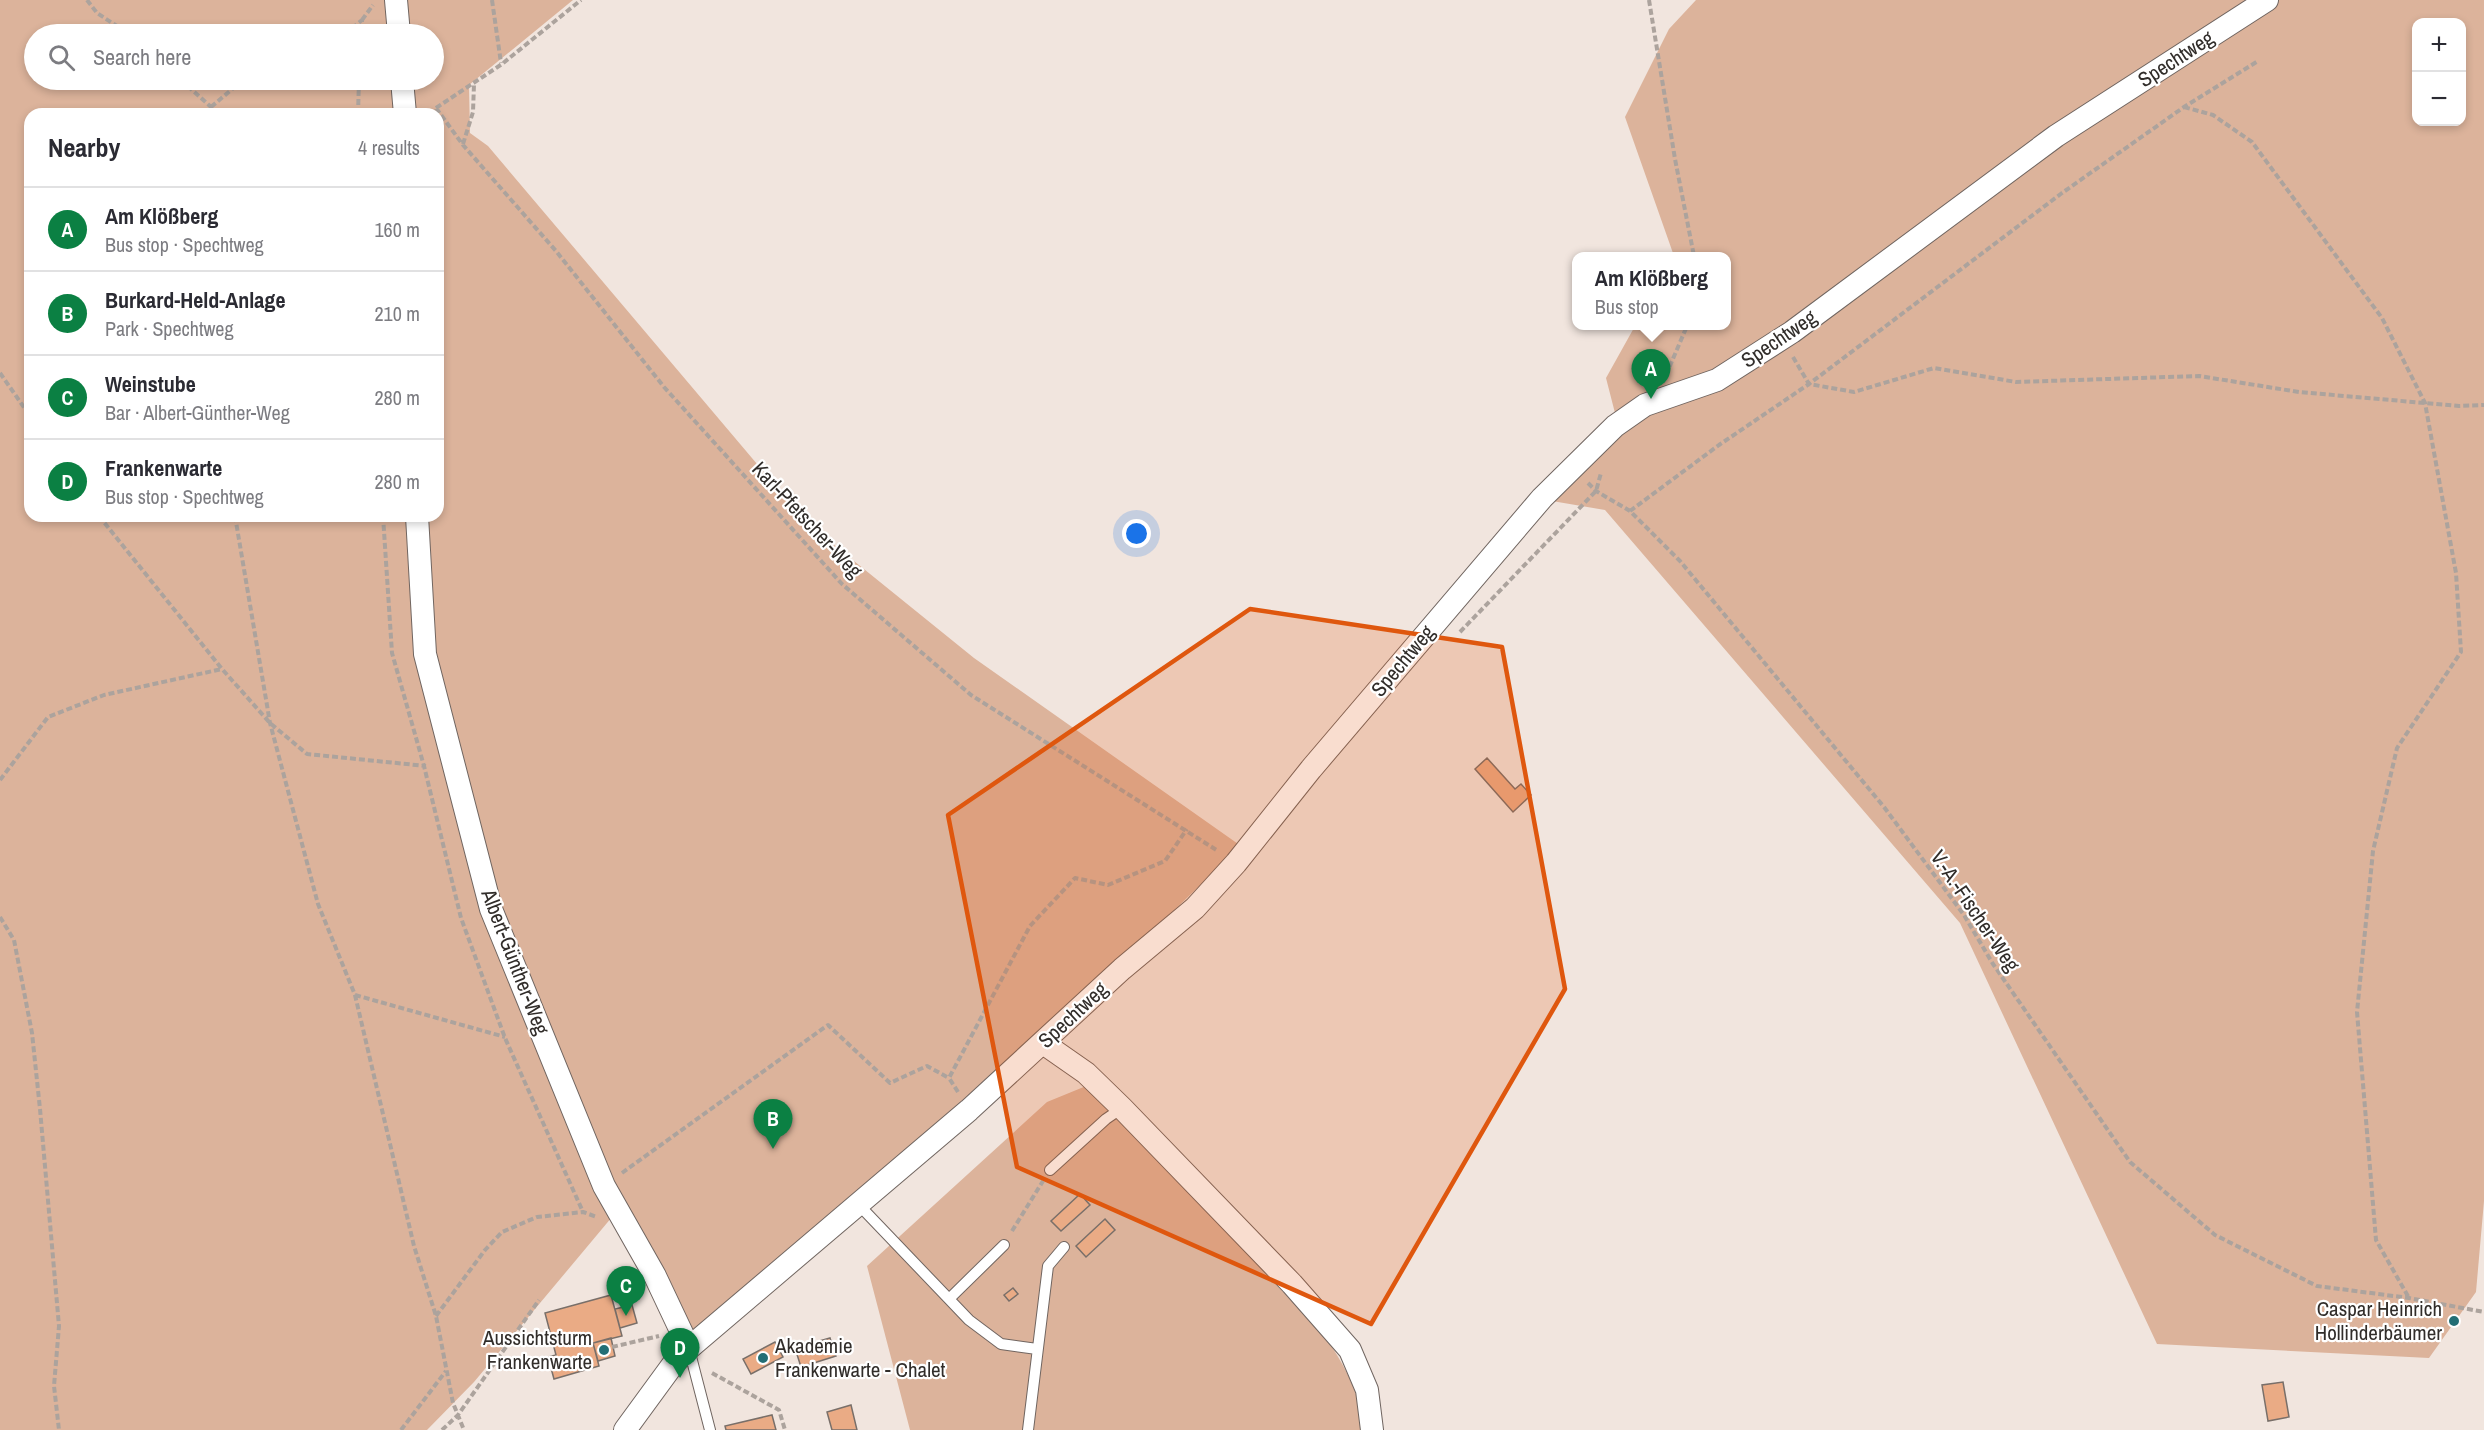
<!DOCTYPE html>
<meta charset="utf-8">
<style>
:root{--surface:#fff;--page:#f2f2f3;--text:#2b2b33;--muted:#7c7c81;--line:#e1e1e2;--accent:#0b8043}
body{margin:0;font-family:"Archivo Narrow",sans-serif;background:var(--page);color:var(--text)}
.controls{position:absolute;right:18px;top:18px;display:grid;overflow:hidden;border-radius:12px;box-shadow:0 3px 9px #0003}
.controls button{width:54px;height:54px;display:grid;place-items:center;padding:0;border:0;border-bottom:2px solid var(--line);background:var(--surface);color:var(--text);font:30px sans-serif}
.you{position:absolute;left:1137px;top:534px;width:21px;height:21px;margin:-15px;border:4px solid #fff;border-radius:50%;background:#1a73e8;box-shadow:0 0 0 9px #1a73e833}
.badge{display:grid;place-items:center;width:39px;height:39px;border-radius:50%;background:var(--accent);color:#fff;font-size:20px;font-weight:700}
.pin{position:absolute;translate:-50% -50px;filter:drop-shadow(0 2px 3px #0008)}
.pin::after{content:'';position:absolute;top:32px;width:21px;height:18px;background:inherit;clip-path:polygon(0 0,100% 0,50% 100%)}
.popup{position:absolute;left:1572px;top:252px;width:159px;height:78px;box-sizing:border-box;display:grid;place-content:center;border-radius:12px;background:var(--surface);filter:drop-shadow(0 2px 4px #0005);font-size:20px;white-space:nowrap;color:var(--muted)}
.popup b{font-size:22px;color:var(--text)}
.popup::after{content:'';position:absolute;left:50%;top:100%;margin-left:-12px;border:12px solid transparent;border-top-color:var(--surface)}
.list{margin:0;padding:0;list-style:none}
h2{display:flex;justify-content:space-between;align-items:center;height:78px;margin:0;padding:0 24px;font-size:26px}
h2 small{font-size:20px;font-weight:400;color:var(--muted)}
.list li{display:grid;grid-template-columns:39px 1fr auto;gap:18px;align-items:center;box-sizing:border-box;height:84px;padding:0 24px;border-top:2px solid var(--line)}
.list b{display:block;font-size:22px;white-space:nowrap}
.list p{margin:0;font-size:20px;white-space:nowrap;color:var(--muted)}
.list em{font-size:20px;font-style:normal;color:var(--muted)}
.icon{flex:none;width:33px;height:33px;fill:none;stroke:currentColor;stroke-width:2;stroke-linecap:round;stroke-linejoin:round}
.map{position:relative;flex:none;width:2484px;height:1430px;overflow:hidden}
.search{position:absolute;background:var(--surface);box-shadow:0 3px 9px #0003;left:24px;top:24px;width:420px;height:66px;display:flex;align-items:center;gap:15px;box-sizing:border-box;padding:0 21px;border-radius:33px;color:var(--muted);font-size:22px}
.panel{position:absolute;background:var(--surface);box-shadow:0 3px 9px #0003;left:24px;top:108px;width:420px;height:414px;border-radius:18px}
.map>svg:first-child{display:block}
.green{fill:#dcb39b;fill-rule:evenodd}
.building{fill:#eaab85;stroke:#796f69;stroke-width:1.5}
.lines{fill:none;stroke-linecap:round;stroke-linejoin:round}
.lane-casing{stroke:#706560;stroke-width:12}
.street-casing{stroke:#706560;stroke-width:24}
.path{stroke:#aca39d;stroke-width:4;stroke-dasharray:6 3;stroke-linecap:butt}
.lane{stroke:#fff;stroke-width:10}
.street{stroke:#fff;stroke-width:22}
.marked{fill:#df570e;fill-opacity:0.2;stroke:#df570e;stroke-width:4.5;stroke-linejoin:round}
.poi-dot{fill:#236e75;stroke:#fff;stroke-width:2}
.labels{text-anchor:middle;stroke-width:4.5;stroke-linejoin:round;paint-order:stroke}
.street-label{font-size:21px;fill:#312d2a;stroke:#fff}
.poi-label{font-size:21px;fill:#312d2a;stroke:#fff;text-anchor:end}
</style>
<div class="map">
<svg width="2484" height="1430" viewBox="0 0 2484 1430">
<rect width="100%" height="100%" fill="#f1e5de"/>
<path class="green" d="M0,0h573l-104,85 1,48 18,13 319,377 167,135 267,188 -199,191 -351,297 -79,-117 -138,165 -47,48h-427zM34,34h400v46h-400zM30,114h408v402h-408z
M1696,0h788v1201l-8,91 -47,66 -272,-14 -197,-421 -355,-413 -53,-9 63,-88 -9,-35 29,-52h91v-70h-52l-49,-139 44,-88zM2416,22h46v100h-46z
M1091,1084c42,44 84,89 125,133 57,59 138,128 149,213h-455l-43,-164 180,-164z"/>
<path class="building" d="M1487,758l28,31 6,-5 10,11 -18,17 -38,-43z
M1080,1194l10,11 -29,26 -10,-10z
M1105,1219l10,11 -29,27 -10,-11z
M1013,1288l5,6 -9,7 -5,-6z
M611,1295l11,41 -29,7 6,23 -45,13 -6,-22 8,-2 -11,-42z
M632,1305l5,18 -17,5 -5,-19z
M611,1338l4,18 -17,5 -5,-18z
M830,1338l6,18 -35,11 -6,-19z
M775,1342l8,15 -32,17 -8,-15z
M2283,1382l6,35 -21,4 -6,-36z
M851,1405l6,25h-25l-5,-18z
M772,1415l4,15h-50l-1,-4z"/>
<g class="lines">
<g class="lane-casing">
<path id="lane" d="M1050,1170l56,-51 16,-11
M858,1204l111,116 32,24 36,5
M949,1299l55,-54
M689,1349l21,81
M1028,1430l20,-164 16,-19"/>
</g>
<g class="street-casing">
<path id="street" d="M396,0l3,34
M402,80l3,34
M417,516l8,138 66,255 113,277 51,90 34,72
M1043,1043l43,30 36,35 170,176 58,66 17,40 5,40
M625,1430l49,-67 15,-15 280,-238 153,-141 73,-61 41,-45 75,-94 231,-271 73,-72 30,-21 72,-25 75,-48 264,-196 211,-136"/>
</g>
<path class="path" d="M87,0l10,13 32,21
M492,0l9,63
M1649,0l26,159 19,97
M362,20l11,-15
M345,34l17,-14v14
M181,80l30,27v7
M211,107l32,-27
M2184,107l29,8 39,27 130,176 43,85 31,170 5,79 -64,96 -24,103 -16,161 19,228 33,58
M436,108l27,37 93,106 108,136 178,197 129,111 247,156
M436,108l66,-44 79,-64
M358,114l1,-34
M463,144l10,-32 1,-28
M1793,357l16,27 45,8 80,-24 82,14 183,-6 100,16 160,14 25,-1
M0,373l30,43
M1666,375l21,-49
M1588,483l8,8 34,20 50,50 204,246 80,108 29,49 137,198 85,73 102,51 92,12 75,14
M1630,511l89,-66 90,-61 253,-191 122,-86 74,-46
M99,516l123,153 48,54 37,31 119,12
M235,516l35,207 48,181 37,91 59,251 22,70 17,87 11,27
M383,516l9,137 32,113 37,152 44,120 78,174
M1460,632l136,-141 5,-18
M0,780l48,-63 56,-22 118,-26
M0,917l14,23 18,93 8,76 19,217 -5,60 5,44
M355,995l150,42
M958,1092l-9,-14 81,-152 45,-48 33,7 57,-24 22,-32
M622,1173l206,-148 62,58 37,-17 22,12
M1012,1231l31,-50
M436,1316l49,-66 17,-18 35,-15 46,-5 14,5
M612,1347l47,-11
M712,1373l67,37 6,20
M401,1430l45,-59
M442,1430l16,-15 81,-115"/>
<use href="#lane" class="lane"/>
<use href="#street" class="street"/>
</g>
<path class="marked" d="M1250,609l252,38 63,342 -194,335 -354,-157 -69,-352z"/>
<g class="poi-dot">
<circle cx="2454" cy="1321" r="6"/>
<circle cx="604" cy="1350" r="6"/>
<circle cx="763" cy="1358" r="6"/>
</g>
<g class="labels">
<g class="street-label">
<text transform="translate(2176 59) rotate(-33)" y="7">Spechtweg</text>
<text transform="translate(1779 339) rotate(-34)" y="7">Spechtweg</text>
<text transform="translate(807 520) rotate(47)" y="7">Karl-Pfetscher-Weg</text>
<text transform="translate(1403 661) rotate(-50)" y="7">Spechtweg</text>
<text transform="translate(1975 911) rotate(56)" y="7">V.-A.-Fischer-Weg</text>
<text transform="translate(515 962) rotate(69)" y="7">Albert-Günther-Weg</text>
<text transform="translate(1073 1015) rotate(-43)" y="7">Spechtweg</text>
</g>
<g class="poi-label">
<text x="2442" y="1316">Caspar Heinrich<tspan x="2442" dy="24">Hollinderbäumer</tspan></text>
<text x="592" y="1345">Aussichtsturm<tspan x="592" dy="24">Frankenwarte</tspan></text>
<text x="775" y="1353" text-anchor="start">Akademie<tspan x="775" dy="24">Frankenwarte - Chalet</tspan></text>
</g>
</g>
</svg>
<div class="controls">
<button>+</button>
<button>−</button>
</div>
<div class="you"></div>
<div class="pin badge" style="left:1651px;top:399px">A</div>
<div class="popup"><b>Am Klößberg</b>Bus stop</div>
<div class="pin badge" style="left:773px;top:1149px">B</div>
<div class="pin badge" style="left:626px;top:1316px">C</div>
<div class="pin badge" style="left:680px;top:1378px">D</div>
<div class="search"><svg class="icon" aria-label="search" viewBox="0 0 24 24"><circle cx="10" cy="10" r="6"/><path d="M15 15l6 6"/></svg>Search here</div>
<section class="panel">
<h2>Nearby<small>4 results</small></h2>
<ul class="list">
<li><span class="badge">A</span><div><b>Am Klößberg</b><p>Bus stop · Spechtweg</p></div><em>160 m</em></li>
<li><span class="badge">B</span><div><b>Burkard-Held-Anlage</b><p>Park · Spechtweg</p></div><em>210 m</em></li>
<li><span class="badge">C</span><div><b>Weinstube</b><p>Bar · Albert-Günther-Weg</p></div><em>280 m</em></li>
<li><span class="badge">D</span><div><b>Frankenwarte</b><p>Bus stop · Spechtweg</p></div><em>280 m</em></li>
</ul>
</section>
</div>
